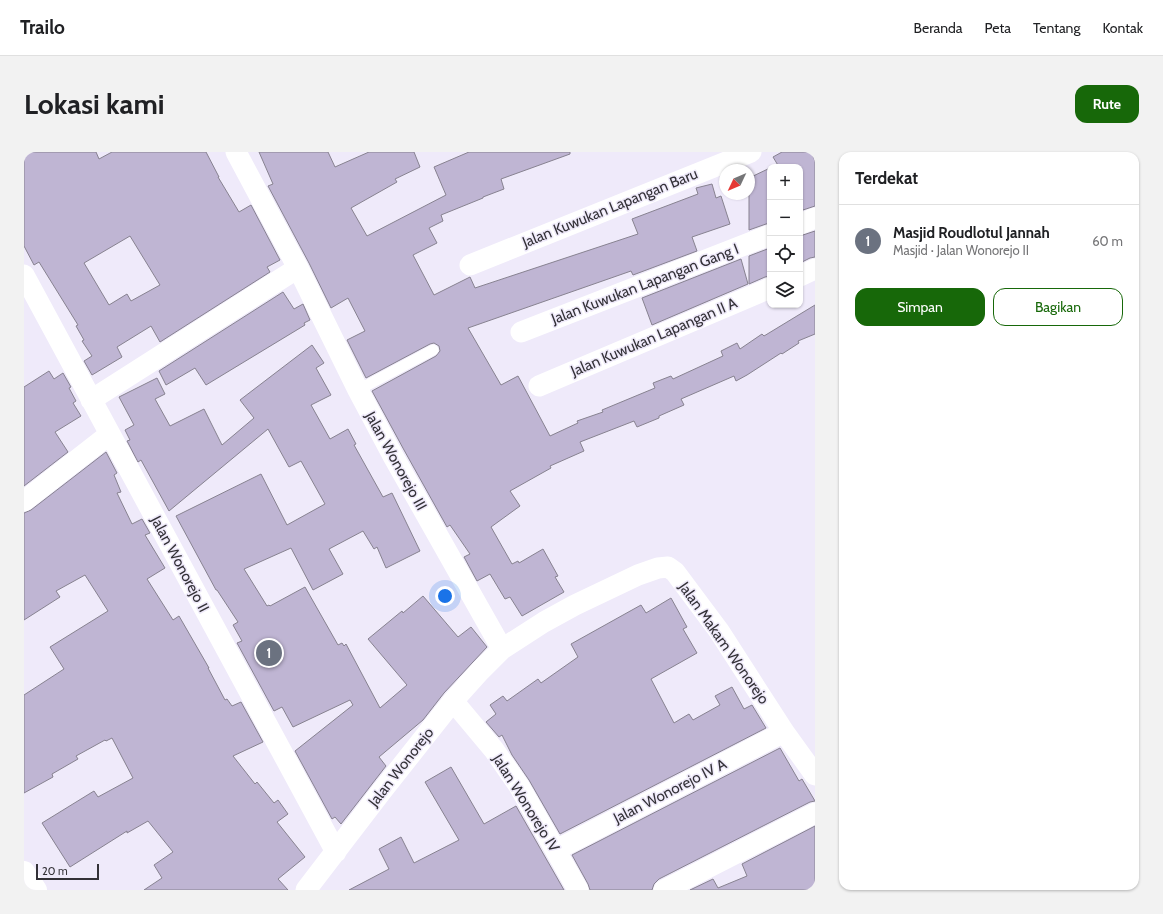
<!DOCTYPE html>
<html lang="id">
<meta charset="utf-8">
<style>
:root{--surface:#fff;--page:#f2f2f2;--text:#202124;--muted:#757577;--line:#e0e0e0;--accent:#176809}
body{margin:0;font-family:Cabin,sans-serif;background:var(--page);color:var(--text)}
.controls{position:absolute;right:12px;top:12px;display:grid;overflow:hidden;border-radius:8px;box-shadow:0 1px 3px #0004}
.controls button{width:36px;height:36px;display:grid;place-items:center;padding:0;border:0;border-bottom:1px solid var(--line);background:var(--surface);color:var(--text);font:20px sans-serif}
.compass{position:absolute;left:695px;top:12px;width:36px;height:36px;border-radius:50%;background:var(--surface);box-shadow:0 1px 3px #0004;rotate:226deg}
.scale{position:absolute;left:12px;bottom:10px;width:63px;box-sizing:border-box;padding-left:4px;border:2px solid #333137;border-top:0;font-size:11px;line-height:14px;white-space:nowrap;color:#333137;-webkit-text-stroke:3px #efeafa;paint-order:stroke}
.you{position:absolute;left:421px;top:444px;width:14px;height:14px;margin:-10px;border:3px solid #fff;border-radius:50%;background:#1a73e8;box-shadow:0 0 0 6px #1a73e833}
.badge{display:grid;place-items:center;width:26px;height:26px;border-radius:50%;background:var(--accent);color:#fff;font-size:13px;font-weight:700}
.pin{position:absolute;translate:-50% -50%;border:2px solid #fff;box-shadow:0 1px 4px #0006}
.list{margin:0;padding:0;list-style:none}
h2{display:flex;justify-content:space-between;align-items:center;height:52px;margin:0;padding:0 16px;font-size:17px}
h2 small{font-size:13px;font-weight:400;color:var(--muted)}
.list li{display:grid;grid-template-columns:26px 1fr auto;gap:12px;align-items:center;box-sizing:border-box;height:72px;padding:0 16px;border-top:1px solid var(--line)}
.list b{display:block;font-size:15px;white-space:nowrap}
.list p{margin:0;font-size:13px;white-space:nowrap;color:var(--muted)}
.list em{font-size:13px;font-style:normal;color:var(--muted)}
.actions{display:flex;gap:8px;padding:12px 16px}
.actions a{flex:1;padding:9px 0;border:1px solid var(--accent);border-radius:12px;text-align:center;font-size:14px;color:var(--accent)}
.actions .main{background:var(--accent);color:#fff}
.icon{flex:none;width:22px;height:22px;fill:none;stroke:currentColor;stroke-width:2;stroke-linecap:round;stroke-linejoin:round}
.map{position:relative;flex:none;width:791px;height:738px;overflow:hidden;border-radius:12px}
header{display:flex;align-items:center;gap:24px;box-sizing:border-box;height:56px;padding:0 20px;background:var(--surface);border-bottom:1px solid var(--line)}
header strong{font-size:19px}
nav{display:flex;gap:22px;margin-inline-start:auto;font-size:14px}
.intro{display:flex;align-items:center;justify-content:space-between;box-sizing:border-box;height:96px;padding:0 24px}
h1{margin:0;font-size:28px}
.button{padding:10px 18px;border-radius:12px;background:var(--accent);color:#fff;font-size:14px;font-weight:700}
main{display:flex;gap:24px;padding:0 24px}
aside{flex:1;background:var(--surface);border-radius:12px;box-shadow:0 1px 3px #0004}
.map>svg:first-child{display:block}
.building{fill:#bfb5d3;stroke:#878290;fill-rule:evenodd}
.lines{fill:none;stroke-linecap:round;stroke-linejoin:round}
.lane{stroke:#fff;stroke-width:11}
.street{stroke:#fff;stroke-width:21}
.secondary{stroke:#fff;stroke-width:22}
.labels{text-anchor:middle;stroke-width:3;stroke-linejoin:round;paint-order:stroke}
.street-label{font-size:15px;fill:#333137;stroke:#efeafa}
</style>
<header>
<strong>Trailo</strong>
<nav><a>Beranda</a><a>Peta</a><a>Tentang</a><a>Kontak</a></nav>
</header>
<div class="intro"><h1>Lokasi kami</h1><a class="button">Rute</a></div>
<main>
<div class="map">
<svg width="791" height="738" viewBox="0 0 791 738">
<rect width="100%" height="100%" fill="#efeafa"/>
<path class="building" d="M0,0h72l3,7 13,-7h94l13,25h-1l21,35 12,-7 29,55 -13,7 3,5 -110,70 -9,-16 -34,21 5,10 -30,18 -8,-14 8,-5 -10,-15 2,-1 -8,-14 2,-1 -39,-63 -5,3 -10,-19zM106,84l30,49 -29,16 -4,-7 -18,11 -25,-42z
M235,0h69l7,15 34,-15h45l6,15 -25,12 2,3 -46,26 16,28 79,-41 -12,-28 35,-15h101v2l-69,25 3,10 -21,8v1l-42,17 2,6 -14,7 8,15 -24,12 21,40 36,-18 5,11 163,-54 -6,-15 66,-25 -2,-6 16,-4 4,14 5,-2 9,28 -38,13 5,14 -64,24 -2,-4 -163,57 33,57 17,-9 32,60 28,-13 -1,-2 26,-9 -1,-2 53,-22 -2,-5 18,-7 2,3 50,-23 -2,-5 16,-8 3,6 22,-15 2,2 51,-31v29l-17,7 1,2 -17,11 -1,-1 -34,22 -11,6 -2,-5 -53,23 3,6 -25,11v2l-22,9 -3,-6 -54,21 4,9 -34,15 1,2 -41,23 10,15 -29,21 21,37 6,-3 1,2 24,-14 15,27 -3,1 9,15 -42,24 -12,-19 -5,2 -15,-25 -13,7 -13,-24 6,-3 -20,-29 -3,2 -43,-77 -32,-59 64,-35 4,-5 -1,-5 -5,-3 -4,1 -64,34 -19,-38 18,-9 -17,-33 -17,10 -22,-45 -41,-77 5,-2z
M758,0h29l4,9v45l-12,4 -3,-6v-37h-21l-6,-10z
M746,16v55l-4,1 -17,6v-52z
M791,79v26l-5,1 -10,5v-27z
M746,96v28l-5,1 -16,7v-28z
M717,107l7,25 -96,41 -10,-27z
M259,140l11,17 9,-5 7,16 -6,3 1,2 -99,60 -11,-17 -29,17 -7,-14z
M288,193l12,18 -8,5 15,27 -20,10 19,34 18,-10 8,15 -2,1 29,52 9,-4 28,58 -34,17 -9,-21 -3,2 -11,-18 -34,18 14,25 -30,16 -22,-42 -47,21 23,37 2,-1 1,1 35,-19 33,58 4,-2 2,3 2,-2 34,64 27,-23 -39,-46 34,-28 1,2 20,-17 35,41 13,-10 16,20 -43,46 -21,27 -44,37 7,9 -45,58 -6,-7 -3,2 -37,-68 58,-46 -3,-5 -57,27 -11,-20 -8,4 -37,-68 5,-2 -9,-16 5,-3 -21,-32h-1l-40,-74 85,-42 26,51 38,-21 -24,-43 -12,6 -21,-38 -99,82 -28,-51 -3,2 -11,-21 3,-1 -5,-10 9,-5 -15,-28 38,-19 8,16 -10,5 15,27 34,-17 18,36 32,-27 -14,-18z
M25,219l5,8 9,-6 8,14 -2,1 7,13 -3,2 8,13 -26,16 13,20 -44,34v-99z
M82,300l11,21 -3,2 7,17 -4,1 15,31 10,-5 8,14 -5,2 20,33 -18,11 26,41 6,-4 30,52h-1l17,32 2,-1 5,7 9,-4 22,40 -30,14 22,28 2,-2 17,21 4,-3 10,14 -11,8 28,35 -27,22 10,11h-144l18,-12 -8,-13 19,-13 -25,-31 -21,12v-2l-57,36 -28,-44 52,-32 4,6 35,-19 -21,-40 -6,3 -1,-1 -29,16 2,3 -26,15 1,3 -29,16v-98l40,-26 -14,-22 58,-36 -23,-36 -29,16 4,6 -36,23v-107l7,-3z
M647,446l16,29 -4,2 14,24 -46,26 23,44 15,-9 4,6 27,-15 -5,-9 17,-9 12,22 8,-4 14,23 -206,106 -31,-54 -17,-25 -10,-20 -3,2 -13,-15 10,-8 -6,-9 13,-9 4,5 31,-22 3,4 37,-26 -7,-13 70,-39 5,8z
M756,596l19,33 3,-2 13,22 -5,1 -151,77 -5,5 -2,6h-62l-2,-6 -16,-29z
M427,615l33,57 32,-18 48,84h-215l40,-21 -10,-20 22,-12 13,26 45,-23 -34,-58z
M791,674v64h-125l23,-11 5,9 29,-12 -5,-12z"/>
<g class="lines">
<path class="lane" d="M334,238l75,-40"/>
<path class="street" d="M212,0l62,116 60,122 35,66 109,193
M776,72l15,-6
M446,113l281,-113
M0,123l312,577
M776,124l15,-7
M497,180l249,-97
M515,234l231,-98
M67,248l207,-132
M0,349l86,-67
M429,549l41,49 25,36 59,104
M532,698l228,-118
M282,738l75,-98 72,-91 27,-30 22,-22 42,-27 31,-17 63,-30 20,-7 10,-1 7,5 44,59 65,101 31,43
M640,738l151,-77"/>
<path class="secondary" d="M0,720l12,18"/>
</g>
<g class="labels">
<g class="street-label">
<text transform="translate(586 56) rotate(-22)" y="5">Jalan Kuwukan Lapangan Baru</text>
<text transform="translate(621 132) rotate(-21)" y="5">Jalan Kuwukan Lapangan Gang I</text>
<text transform="translate(630 185) rotate(-23)" y="5">Jalan Kuwukan Lapangan II A</text>
<text transform="translate(372 309) rotate(61)" y="5">Jalan Wonorejo III</text>
<text transform="translate(156 412) rotate(62)" y="5">Jalan Wonorejo II</text>
<text transform="translate(700 491) rotate(55)" y="5">Jalan Makam Wonorejo</text>
<text transform="translate(377 615) rotate(-52)" y="5">Jalan Wonorejo</text>
<text transform="translate(646 639) rotate(-27)" y="5">Jalan Wonorejo IV A</text>
<text transform="translate(502 651) rotate(58)" y="5">Jalan Wonorejo IV</text>
</g>
</g>
</svg>
<div class="controls">
<button>+</button>
<button>−</button>
<button><svg class="icon" aria-label="locate" viewBox="0 0 24 24"><circle cx="12" cy="12" r="6"/><path d="M12 2v4M12 18v4M2 12h4M18 12h4"/></svg></button>
<button><svg class="icon" aria-label="layers" viewBox="0 0 24 24"><path d="M12 4l9 5-9 5-9-5zM3 14l9 5 9-5"/></svg></button>
</div>
<svg class="compass" viewBox="-18 -18 36 36"><path d="M0-13l5 13h-10z" fill="#e53935"/><path d="M0 13l5-13h-10z" fill="#757577"/></svg>
<div class="scale">20 m</div>
<div class="you"></div>
<div class="pin badge" style="left:245px;top:501px;background:#6b7280">1</div>
</div>
<aside>
<h2>Terdekat<small></small></h2>
<ul class="list">
<li><span class="badge" style="background:#6b7280">1</span><div><b>Masjid Roudlotul Jannah</b><p>Masjid · Jalan Wonorejo II</p></div><em>60 m</em></li>
</ul>
<div class="actions"><a class="main">Simpan</a><a>Bagikan</a></div>
</aside>
</main>
